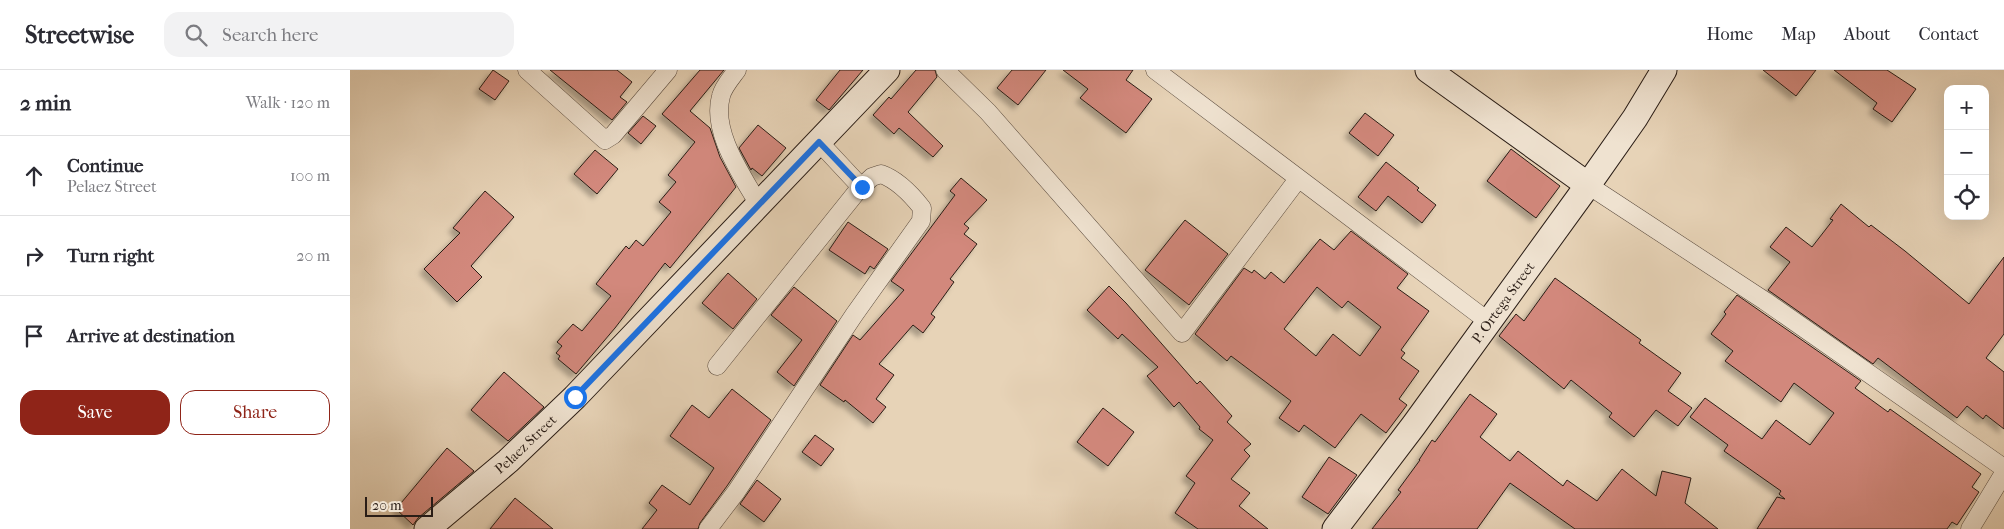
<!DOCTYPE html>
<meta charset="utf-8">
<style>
:root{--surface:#fff;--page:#f2f2f3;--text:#2b2b33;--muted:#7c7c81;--line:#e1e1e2;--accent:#8f2418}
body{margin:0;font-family:"IM FELL French Canon",serif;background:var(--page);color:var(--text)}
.controls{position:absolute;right:15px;top:15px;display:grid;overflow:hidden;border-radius:10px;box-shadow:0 5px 20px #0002}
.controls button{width:45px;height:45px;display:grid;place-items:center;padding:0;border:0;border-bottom:1px solid var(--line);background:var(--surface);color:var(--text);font:25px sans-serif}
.scale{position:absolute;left:15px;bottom:12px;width:68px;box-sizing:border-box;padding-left:5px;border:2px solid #2a1d16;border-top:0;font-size:14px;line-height:18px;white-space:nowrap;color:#2a1d16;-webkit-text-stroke:4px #efe2d0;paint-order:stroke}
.stop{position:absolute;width:15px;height:15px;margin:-11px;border:4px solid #1a73e8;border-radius:50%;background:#fff}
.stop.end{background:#1a73e8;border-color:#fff;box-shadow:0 1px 5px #0008}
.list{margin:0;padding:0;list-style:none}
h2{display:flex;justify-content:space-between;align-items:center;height:65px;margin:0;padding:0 20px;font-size:21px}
h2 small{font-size:16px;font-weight:400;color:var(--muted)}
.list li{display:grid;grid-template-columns:32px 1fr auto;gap:15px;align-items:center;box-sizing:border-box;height:80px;padding:0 20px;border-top:1px solid var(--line)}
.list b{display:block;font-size:19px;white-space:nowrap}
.list p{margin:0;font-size:16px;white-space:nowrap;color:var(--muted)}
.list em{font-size:16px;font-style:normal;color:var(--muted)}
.actions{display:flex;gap:10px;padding:15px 20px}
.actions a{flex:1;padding:11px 0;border:1px solid var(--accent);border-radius:15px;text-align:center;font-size:18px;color:var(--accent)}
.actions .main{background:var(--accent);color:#fff}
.icon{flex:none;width:28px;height:28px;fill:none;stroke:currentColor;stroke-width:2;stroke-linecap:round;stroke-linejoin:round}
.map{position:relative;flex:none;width:1654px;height:459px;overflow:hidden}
header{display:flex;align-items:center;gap:30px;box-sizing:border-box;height:70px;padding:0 25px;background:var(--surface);border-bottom:1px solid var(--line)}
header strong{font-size:24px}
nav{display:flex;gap:28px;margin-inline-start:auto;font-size:18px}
.search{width:350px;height:45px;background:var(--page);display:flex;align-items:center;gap:12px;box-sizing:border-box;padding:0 18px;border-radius:15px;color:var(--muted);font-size:19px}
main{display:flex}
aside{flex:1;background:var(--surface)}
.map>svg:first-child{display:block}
.building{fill:#d2887b;stroke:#2a1d16;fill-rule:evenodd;filter:url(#shadow)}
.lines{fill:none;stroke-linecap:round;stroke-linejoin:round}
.street-casing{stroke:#594a3e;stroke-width:19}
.secondary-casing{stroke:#2a1d16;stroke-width:27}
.street{stroke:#efe2d0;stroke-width:18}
.secondary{stroke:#efe2d0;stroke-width:25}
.route{stroke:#1a73e8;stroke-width:6}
.labels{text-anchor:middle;stroke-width:5;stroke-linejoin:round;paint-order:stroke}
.street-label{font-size:14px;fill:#2a1d16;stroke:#efe2d0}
</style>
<header>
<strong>Streetwise</strong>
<div class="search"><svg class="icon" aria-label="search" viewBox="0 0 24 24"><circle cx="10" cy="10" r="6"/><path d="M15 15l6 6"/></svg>Search here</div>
<nav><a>Home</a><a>Map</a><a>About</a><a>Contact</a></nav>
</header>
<main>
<aside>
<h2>2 min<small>Walk · 120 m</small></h2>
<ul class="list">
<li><svg class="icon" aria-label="ahead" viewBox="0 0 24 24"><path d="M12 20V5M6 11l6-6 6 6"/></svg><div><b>Continue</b><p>Pelaez Street</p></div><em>100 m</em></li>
<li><svg class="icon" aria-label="right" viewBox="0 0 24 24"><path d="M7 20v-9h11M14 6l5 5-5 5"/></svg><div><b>Turn right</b></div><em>20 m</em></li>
<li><svg class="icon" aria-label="arrive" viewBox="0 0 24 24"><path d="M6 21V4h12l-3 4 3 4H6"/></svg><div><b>Arrive at destination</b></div></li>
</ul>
<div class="actions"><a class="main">Save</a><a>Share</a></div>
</aside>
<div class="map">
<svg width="1654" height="459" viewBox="0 0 1654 459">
<defs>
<filter id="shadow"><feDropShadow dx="-4.5" dy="4.5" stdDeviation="2.5" flood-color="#0004"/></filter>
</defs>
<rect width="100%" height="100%" fill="#e7d3b7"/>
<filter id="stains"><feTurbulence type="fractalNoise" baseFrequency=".004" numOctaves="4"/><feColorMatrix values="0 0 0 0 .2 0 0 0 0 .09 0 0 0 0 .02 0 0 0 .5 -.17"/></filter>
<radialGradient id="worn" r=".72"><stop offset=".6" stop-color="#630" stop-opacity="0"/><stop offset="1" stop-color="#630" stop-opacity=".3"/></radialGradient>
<path class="building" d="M143,0l16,11 -14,19 -16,-11z
M200,0h67l15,12 -12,15 7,5 -15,18z
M350,0h24l-34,41 20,17 10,29 16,30 -66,81 -5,-5 -50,65 -39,46 -18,-15 2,-3 -4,-3 6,-7 -5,-4 16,-18 9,7 29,-35 -15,-12 30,-38 3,3 7,-9 7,6 28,-34 -12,-10 17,-20 -8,-7 27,-33 -33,-28z
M490,0h23l-34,40 -13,-10z
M566,0h19l2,7 -29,35 35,34 -10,11 -34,-29 -5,6 -21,-19 16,-18 2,2z
M662,0h34l-28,35 -21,-17z
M713,0h70l-7,10 26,19 -26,34 -46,-35 8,-9z
M1413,0h53l-20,26z
M1484,0h53l29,19 -24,33 -19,-13 4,-6z
M1015,43l29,22 -16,21 -29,-23z
M293,46l13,10 -15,18 -13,-11z
M408,55l28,23 -24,28 -10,-8 -1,2 -12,-22z
M1161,79l49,37 -24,32 -49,-37z
M245,80l23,19 -21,25 -23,-20z
M1036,92l33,26 -2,2 19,15 -14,18 -34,-27 -12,15 -18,-14z
M611,108l26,22 -23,24 5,4 -5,6 13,10 -27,35 4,3 -23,32 4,3 -12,16 -10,-8 -34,39 15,11 -18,24 10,8 -13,16 -28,-23 -1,2 -24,-17 33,-50 7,5 44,-50 -13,-9 64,-86 -5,-4z
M135,121l29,26 -43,49 11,11 -25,25 -33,-33 36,-36 -7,-5z
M1491,134l28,23 2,-2 34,26 64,53 35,-47v77l-18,24 18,14v57l-18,-14 -3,4 -16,-13 -10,12 -79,-60 -5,6 -105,-74 22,-28 -20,-15 16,-20 26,20 21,-27 -3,-1z
M835,150l43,34 -39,51 -44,-35z
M498,152l40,27 -14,20 -4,-3 -5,8 -36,-24z
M1001,161l57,43 -11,14 32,23 -28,39 4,3 -4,5 18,13 -20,28 8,6 -21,28 -25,-19 -26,34 -31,-23 -5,7 -20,-14 12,-17 -60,-45 -4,5 -32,-27 49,-66 8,5 2,-3 11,9 6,-7 13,11 36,-44 14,11zM967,217l25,21 6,-7 33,26 -21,29 -27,-22 -17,22 -32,-27z
M378,203l29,26 -24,30 -31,-26z
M1205,208l86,62 -2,3 42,30 -13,18 24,17 -14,18 -22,-16 -22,27 -25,-20 3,-4 -41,-33 -7,9 -65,-53 17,-22 8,7z
M759,216l17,17 71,81 3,-3 32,35 -5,6 24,22 -7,6 6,6 -19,23 19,14 -11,13 29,23h-70l-23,-16 20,-30 -9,-7 27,-36 -14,-11 1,-2 -21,-25 -5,5 -27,-31 11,-9 -36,-33 -4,5 -31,-29z
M444,217l43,34 -43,65 -17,-14 25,-32 -31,-25z
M1387,225l124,86 -6,7 33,24 2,-3 91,65 -9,13 7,5 -22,33 -5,-3 -5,7h-190l20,-32 8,2 -6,-5 2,-3 -57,-40 4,-6 -38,-28 15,-19 57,41 14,-19 34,25 24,-32 -40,-30 -13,19 -56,-41 8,-10 -22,-17 15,-20 -2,-2z
M154,302l40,35 -36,34 -37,-31z
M382,319l39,31 -44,66 -27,37 -2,6h-56l15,-19 -8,-7 13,-18 28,20 24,-37 -44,-32 22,-31 17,13z
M1120,324l27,20 -17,23 30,24 8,-10 45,35 4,-6 30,21 25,-32 34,27 6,-25 29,7 -6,25 33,26h-143l-65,-46 -33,46h-105l29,-37 -3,-2 22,-30h-1l13,-20 3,2z
M753,338l31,24 -26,34 -31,-24z
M465,365l19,14 -13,17 -19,-14z
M97,378l27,23 -56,47 -5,7 -17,-16z
M979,387l28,18 -29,39 -26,-17z
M407,410l24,19 -17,23 -24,-18z
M165,428l38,31h-63z"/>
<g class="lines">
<g class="street-casing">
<path id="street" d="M177,0l78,70 8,-5 55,-65
M387,0c-5,7 -14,17 -16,26 -10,36 21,79 38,109
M595,0l43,42 194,221 116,-154
M805,0l334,252
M469,72l42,45
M1238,115l177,116 239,167
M358,459l28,-37 118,-177 67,-94 1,-13c-11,-14 -24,-28 -41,-34l-9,3 -13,12 -142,177
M1620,459l34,-56"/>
</g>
<g class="secondary-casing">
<g id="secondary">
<path d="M1078,0l160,115"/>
<path id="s1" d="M77,459l81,-68 67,-64 312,-327"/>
<path id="s2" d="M985,459l79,-104 174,-240 47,-67 29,-48"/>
</g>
</g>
<use href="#street" class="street"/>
<use href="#secondary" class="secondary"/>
</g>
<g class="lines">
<path class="route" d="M225,327l244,-255 43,45"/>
</g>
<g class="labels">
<g class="street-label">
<text dy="5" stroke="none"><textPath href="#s2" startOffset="282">P. Ortega Street</textPath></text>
<text dy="5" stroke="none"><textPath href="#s1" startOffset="130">Pelaez Street</textPath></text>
</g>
</g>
<rect width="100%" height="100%" filter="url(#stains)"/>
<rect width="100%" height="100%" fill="url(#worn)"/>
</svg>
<div class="controls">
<button>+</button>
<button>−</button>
<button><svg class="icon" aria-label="locate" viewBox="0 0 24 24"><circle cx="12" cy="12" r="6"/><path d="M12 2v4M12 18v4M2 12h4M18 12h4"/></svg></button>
</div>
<div class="scale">20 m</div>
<div class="stop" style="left:225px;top:327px"></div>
<div class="stop end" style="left:512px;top:117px"></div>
</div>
</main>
